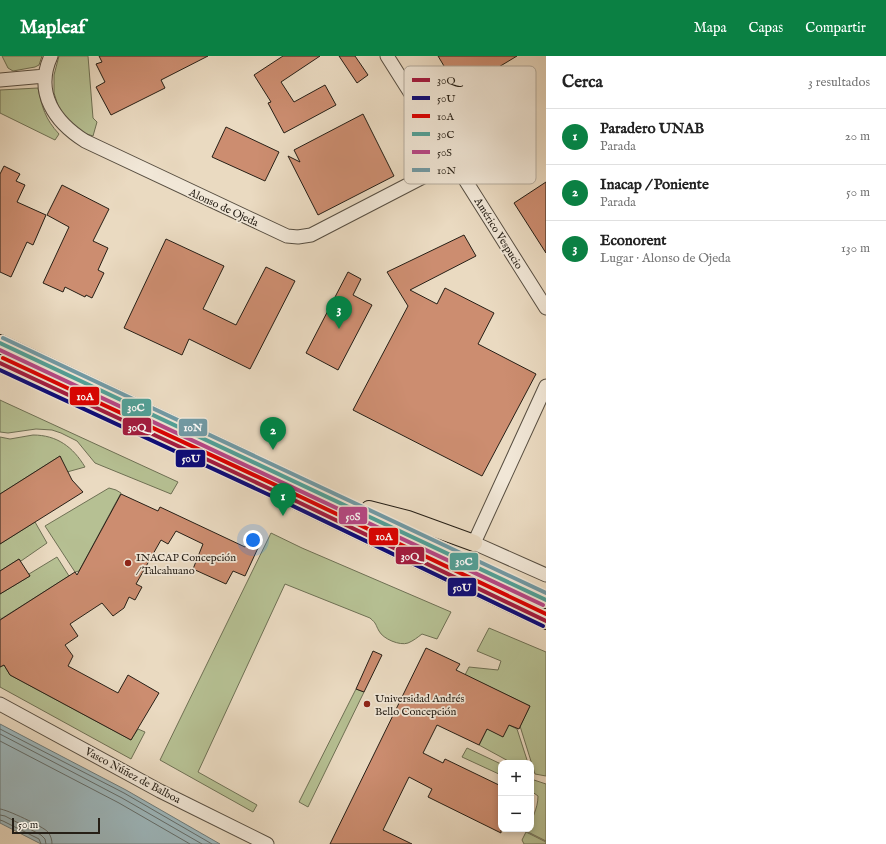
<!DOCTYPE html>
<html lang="es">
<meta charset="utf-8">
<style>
:root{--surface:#fff;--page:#f6f6f6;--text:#222;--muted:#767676;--line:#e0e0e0;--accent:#0b8043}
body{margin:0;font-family:"IM FELL English",serif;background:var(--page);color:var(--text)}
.controls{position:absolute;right:12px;bottom:12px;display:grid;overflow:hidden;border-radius:8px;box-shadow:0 2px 6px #0003}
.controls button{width:36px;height:36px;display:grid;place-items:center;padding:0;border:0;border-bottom:1px solid var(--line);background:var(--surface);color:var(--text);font:20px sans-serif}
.scale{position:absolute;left:12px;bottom:10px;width:88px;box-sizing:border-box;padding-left:4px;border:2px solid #261f16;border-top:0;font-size:11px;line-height:14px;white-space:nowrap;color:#261f16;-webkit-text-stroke:3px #f1e7d7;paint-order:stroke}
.you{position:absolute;left:253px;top:484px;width:14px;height:14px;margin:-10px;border:3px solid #fff;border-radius:50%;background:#1a73e8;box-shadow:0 0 0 6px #1a73e833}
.badge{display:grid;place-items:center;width:26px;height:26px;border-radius:50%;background:var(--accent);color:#fff;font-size:13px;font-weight:700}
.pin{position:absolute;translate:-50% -33px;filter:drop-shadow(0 1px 2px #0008)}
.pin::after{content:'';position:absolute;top:21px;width:14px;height:12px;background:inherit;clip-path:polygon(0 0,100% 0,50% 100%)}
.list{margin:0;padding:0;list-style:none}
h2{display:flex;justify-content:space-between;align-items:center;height:52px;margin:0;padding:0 16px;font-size:17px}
h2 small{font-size:13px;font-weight:400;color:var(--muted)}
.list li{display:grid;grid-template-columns:26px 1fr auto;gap:12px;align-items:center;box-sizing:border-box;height:56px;padding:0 16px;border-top:1px solid var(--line)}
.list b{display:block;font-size:15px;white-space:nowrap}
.list p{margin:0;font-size:13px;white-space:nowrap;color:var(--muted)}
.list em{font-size:13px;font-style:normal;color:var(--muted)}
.map{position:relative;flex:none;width:546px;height:788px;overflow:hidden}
header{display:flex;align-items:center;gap:24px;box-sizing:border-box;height:56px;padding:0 20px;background:var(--accent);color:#fff}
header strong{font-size:19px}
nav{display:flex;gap:22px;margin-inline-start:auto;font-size:14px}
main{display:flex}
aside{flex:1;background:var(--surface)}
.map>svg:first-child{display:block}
.green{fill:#b6c093;stroke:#6e7054}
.water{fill:#9db8be;stroke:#6d7b7b}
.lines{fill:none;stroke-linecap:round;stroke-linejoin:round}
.shore{stroke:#626c6a;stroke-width:1}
.building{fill:#cc8d70;stroke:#261f16}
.minor-casing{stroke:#574e41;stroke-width:15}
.major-casing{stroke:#261f16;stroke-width:18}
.minor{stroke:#f1e7d7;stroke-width:13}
.major{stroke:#eadac1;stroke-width:16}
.bus-1-casing{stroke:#f1e7d7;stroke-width:7}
.bus-2-casing{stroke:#f1e7d7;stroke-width:7}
.bus-3-casing{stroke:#f1e7d7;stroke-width:7}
.bus-4-casing{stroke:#f1e7d7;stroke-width:7}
.bus-5-casing{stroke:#f1e7d7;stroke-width:7}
.bus-6-casing{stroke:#f1e7d7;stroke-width:7}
.bus-1{stroke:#a31a3f;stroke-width:4}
.bus-2{stroke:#0a0a7a;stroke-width:4}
.bus-3{stroke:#d00;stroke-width:4}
.bus-4{stroke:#52a198;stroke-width:4}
.bus-5{stroke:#b84686;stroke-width:4}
.bus-6{stroke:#719aa5;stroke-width:4}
.poi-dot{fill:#8f2418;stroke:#f1e7d7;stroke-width:1.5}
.labels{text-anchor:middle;stroke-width:3.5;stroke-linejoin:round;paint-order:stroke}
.street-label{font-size:11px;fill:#261f16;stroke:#f1e7d7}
.poi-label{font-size:11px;fill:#261f16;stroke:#f1e7d7;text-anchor:start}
.key{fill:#f1e7d7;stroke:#b4ab9d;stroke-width:1}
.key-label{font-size:11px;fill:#261f16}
.line-badge{stroke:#f1e7d7;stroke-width:1.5}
.badge-label{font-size:11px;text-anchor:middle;font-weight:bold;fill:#fff}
</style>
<header>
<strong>Mapleaf</strong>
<nav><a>Mapa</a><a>Capas</a><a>Compartir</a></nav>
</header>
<main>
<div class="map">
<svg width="546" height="788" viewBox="0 0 546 788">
<rect width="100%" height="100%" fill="#eadac1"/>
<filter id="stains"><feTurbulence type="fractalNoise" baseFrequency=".005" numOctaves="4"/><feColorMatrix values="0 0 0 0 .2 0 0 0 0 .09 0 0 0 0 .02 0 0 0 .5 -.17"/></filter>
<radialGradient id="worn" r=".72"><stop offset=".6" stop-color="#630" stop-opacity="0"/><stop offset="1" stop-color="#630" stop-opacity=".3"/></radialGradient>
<path class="green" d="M2,0h40l-3,9 -4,2 -22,4 -5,-3z
M59,0h29l5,62 4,4 -4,14 -15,-5 -18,-19 -6,-19v-18z
M38,32c4,19 7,31 21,46l-4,6 -55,-27v-23z
M0,344l2,1 176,81 -7,12 -76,-31 -18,-22 -16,-8 -9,-3 -16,-1 -28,4 -8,-1z
M33,379c24,0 40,12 52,32l-18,5 -7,-16 -60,38v-57l10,2z
M109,432l7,2 5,3 -42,78 -4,1 -30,-46z
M35,466l12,21 -26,18 -2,-2 -19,12v-27z
M271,477l31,15 149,64 -14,27 -15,-5c-4,3 -9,7 -14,9 -8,3 -25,-4 -29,-12 -4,-7 -2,-7 -9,-13l-85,-34 -87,188 59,33 -4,7 -93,-52z
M57,501l12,19 -68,43 -1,-2v-23l30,-18 -1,-2z
M489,572l57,24v124l-11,-2 -15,-48 10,-20 -65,-31 4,-8 29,3 3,-9 -24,-10z
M4,609l6,10 121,65 7,-11 7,3 -14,27 -131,-72v-20z
M356,633l8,3 -56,115 -9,-5z
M509,669l8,4 11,34h-16l-33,-18 8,-16z
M467,692l34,16v11l-39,-18z
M531,723l15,5v57l-20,-10 1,-2h4c0,-13 7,-19 7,-33l-7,-5z
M526,776l20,10v2h-22l-2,-4z"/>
<path class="water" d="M0,668l126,66 94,54h-179l-41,-21z"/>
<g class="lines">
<path class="shore" d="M0,673l124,64 88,51
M0,678l122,64 80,46
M0,685l119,62 71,41
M0,753c6,0 44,18 48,23 3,4 4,8 4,12
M0,759l5,1 36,19 4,4 1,5
M0,764l3,1 36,18 2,5"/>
</g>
<path class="building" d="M99,0h109l-47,24 4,8 -54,27 -15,-28 9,-5 -9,-18 6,-2z
M283,0h37l-39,26 13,20 31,-17 11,20 -52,28 -16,-30 3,-1 -17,-27z
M339,0h16l13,19 -11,8z
M438,0h79l-58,35z
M363,58l31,62 -76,39 -30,-59 12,6 -6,-12z
M226,71l53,25 -14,29 -53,-24z
M4,110l16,8 -4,7 9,4 -8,17 29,13 -13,30 -6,-3 -16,35 -11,-5v-98z
M546,126v71l-32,-50z
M62,129l47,24 -16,32 15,7 -10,22 6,3 -12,25 -6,-3 -1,2 -20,-10 -2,5 -20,-9 26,-56 -22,-12z
M464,179l12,21 -66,34 27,14 8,-16 49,25 -16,31 58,30 -54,102 -129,-66 55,-104 -21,-34z
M166,183l58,27 -21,43 33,16 30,-58 29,14 -45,88 -61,-30 -7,16 -58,-27z
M348,216l13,7 -8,16 19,10 -34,65 -32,-17z
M60,400l12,24 11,12 -83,52v-50z
M121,438l37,17 2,-4 85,40 3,-4 10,5 -13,28 -12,-5 -7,13 -33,-15 10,-25 -27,-13 -8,13 -7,-4 -25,44 6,3 -7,13 -6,-3 -5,11 -11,8 -11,-13 -32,21 8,12 -13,9 8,11 -5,10 50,27 10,-18 31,18 -28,47 -121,-65 -6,-10 -4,2v-47l75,-48 2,3z
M19,503l11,17 -30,18v-23z
M426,592l34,16 -4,6 74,36 -11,23 -10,-4 -6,12 -16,-8 -8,16 -42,-20 -14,28 20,10 2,-4 56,27v47l-73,-36 4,-8 -23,-12 -26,53 29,14h-82z
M373,595l9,4 -18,37 -8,-3z"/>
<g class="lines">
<g class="minor-casing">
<path id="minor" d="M51,0c-17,37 4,66 34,85l202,95 11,1 13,-2 143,-74
M387,0l159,252
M0,24l45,-4
M546,330l-72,157 72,32
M0,648l160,87 107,53"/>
</g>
<g class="major-casing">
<path id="major" d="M0,287l546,257
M0,307l296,138 250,120
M369,453l39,10 66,24"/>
</g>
<use href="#minor" class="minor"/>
<use href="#major" class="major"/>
<g class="bus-1-casing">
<path id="bus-1" d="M0,307l296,138 250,120"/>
</g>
<g class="bus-2-casing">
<path id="bus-2" d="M0,314l293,136 250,120"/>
</g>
<g class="bus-3-casing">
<path id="bus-3" d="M3,302l296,138 247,118"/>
</g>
<g class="bus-4-casing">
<path id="bus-4" d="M0,287l546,257"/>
</g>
<g class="bus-5-casing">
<path id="bus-5" d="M0,294l543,255"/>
</g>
<g class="bus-6-casing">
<path id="bus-6" d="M3,282l543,255"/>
</g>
<use href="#bus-1" class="bus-1"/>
<use href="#bus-2" class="bus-2"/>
<use href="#bus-3" class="bus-3"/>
<use href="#bus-4" class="bus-4"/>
<use href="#bus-5" class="bus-5"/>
<use href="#bus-6" class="bus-6"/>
</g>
<g class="poi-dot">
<circle cx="128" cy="507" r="4"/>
<circle cx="367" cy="648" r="4"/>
</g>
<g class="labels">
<g class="street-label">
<text transform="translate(224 151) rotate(25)" y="4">Alonso de Ojeda</text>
<text transform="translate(499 177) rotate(58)" y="4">Américo Vespucio</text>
<text transform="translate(133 719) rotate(28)" y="4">Vasco Núñez de Balboa</text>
</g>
<g class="poi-label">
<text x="136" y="505">INACAP Concepción<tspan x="136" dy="13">/ Talcahuano</tspan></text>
<text x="375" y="646">Universidad Andrés<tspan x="375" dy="13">Bello Concepción</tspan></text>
</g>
</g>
<rect x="404" y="10" width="132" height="118" rx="6" class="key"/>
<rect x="412" y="22" width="18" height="4" fill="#a31a3f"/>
<rect x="412" y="40" width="18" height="4" fill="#0a0a7a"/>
<rect x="412" y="58" width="18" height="4" fill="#d00"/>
<rect x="412" y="76" width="18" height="4" fill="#52a198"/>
<rect x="412" y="94" width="18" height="4" fill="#b84686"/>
<rect x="412" y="112" width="18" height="4" fill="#719aa5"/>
<g class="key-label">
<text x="437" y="28">30Q</text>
<text x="437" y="46">50U</text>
<text x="437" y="64">10A</text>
<text x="437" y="82">30C</text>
<text x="437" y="100">50S</text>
<text x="437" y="118">10N</text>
</g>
<g class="line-badge">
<rect x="69" y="330" width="31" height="20" rx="4" fill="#d00"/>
<rect x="121" y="342" width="31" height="19" rx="4" fill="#52a198"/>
<rect x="122" y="361" width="30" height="19" rx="4" fill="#a31a3f"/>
<rect x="178" y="362" width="30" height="19" rx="4" fill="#719aa5"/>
<rect x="175" y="393" width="31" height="19" rx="4" fill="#0a0a7a"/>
<rect x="338" y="450" width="30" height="19" rx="4" fill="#b84686"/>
<rect x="368" y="471" width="31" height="19" rx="4" fill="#d00"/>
<rect x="395" y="490" width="30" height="19" rx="4" fill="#a31a3f"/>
<rect x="449" y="496" width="30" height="19" rx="4" fill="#52a198"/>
<rect x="447" y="521" width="30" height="20" rx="4" fill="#0a0a7a"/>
</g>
<g class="badge-label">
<text x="85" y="344">10A</text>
<text x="136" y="355">30C</text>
<text x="137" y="375">30Q</text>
<text x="193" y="375">10N</text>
<text x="191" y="406">50U</text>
<text x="353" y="464">50S</text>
<text x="384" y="484">10A</text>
<text x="410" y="504">30Q</text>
<text x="464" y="509">30C</text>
<text x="462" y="535">50U</text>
</g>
<rect width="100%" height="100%" filter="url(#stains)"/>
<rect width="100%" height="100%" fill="url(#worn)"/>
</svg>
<div class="controls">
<button>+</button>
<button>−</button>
</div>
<div class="scale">50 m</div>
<div class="you"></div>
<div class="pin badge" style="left:283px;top:460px">1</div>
<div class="pin badge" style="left:273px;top:394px">2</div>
<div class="pin badge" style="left:339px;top:273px">3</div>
</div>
<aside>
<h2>Cerca<small>3 resultados</small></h2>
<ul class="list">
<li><span class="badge">1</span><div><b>Paradero UNAB</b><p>Parada</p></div><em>20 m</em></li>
<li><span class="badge">2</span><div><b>Inacap / Poniente</b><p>Parada</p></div><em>50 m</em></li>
<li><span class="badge">3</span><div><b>Econorent</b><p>Lugar · Alonso de Ojeda</p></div><em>130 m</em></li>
</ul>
</aside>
</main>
